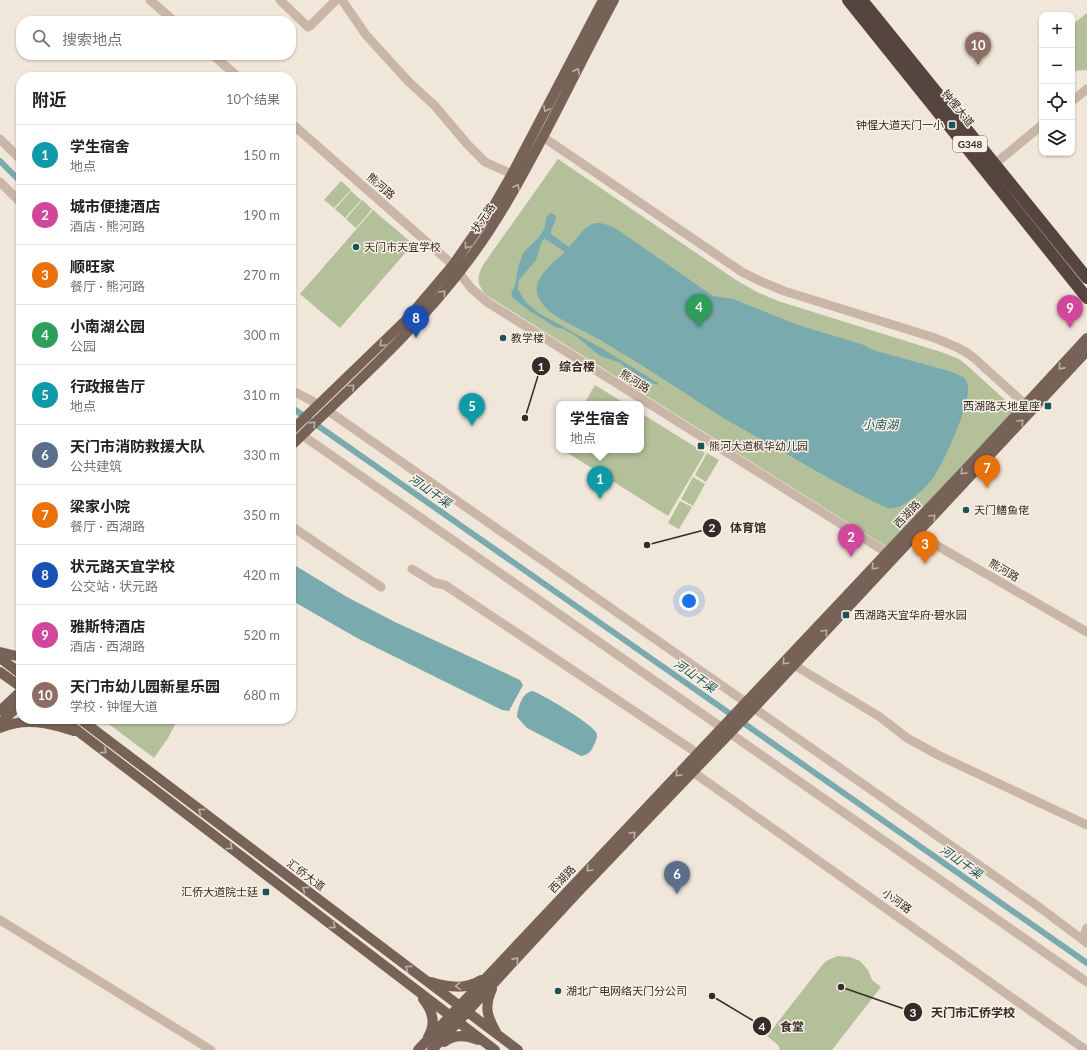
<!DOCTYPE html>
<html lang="zh">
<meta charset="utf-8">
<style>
:root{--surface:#fff;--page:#f2f2f2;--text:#202124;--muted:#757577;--line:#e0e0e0;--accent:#1d5256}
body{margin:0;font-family:Lato,"Noto Sans SC",sans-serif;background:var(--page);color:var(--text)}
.controls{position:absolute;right:12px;top:12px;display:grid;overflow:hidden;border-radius:8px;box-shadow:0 1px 3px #0004}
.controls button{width:36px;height:36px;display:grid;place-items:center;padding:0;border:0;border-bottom:1px solid var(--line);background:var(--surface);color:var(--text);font:20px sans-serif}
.you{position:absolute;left:689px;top:601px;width:14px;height:14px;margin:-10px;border:3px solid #fff;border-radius:50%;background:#1a73e8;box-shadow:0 0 0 6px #1a73e833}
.badge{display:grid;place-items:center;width:26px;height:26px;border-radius:50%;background:var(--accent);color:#fff;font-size:13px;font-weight:700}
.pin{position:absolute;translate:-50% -33px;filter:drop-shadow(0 1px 2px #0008)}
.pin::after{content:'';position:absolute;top:21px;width:14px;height:12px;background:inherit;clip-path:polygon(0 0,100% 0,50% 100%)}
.popup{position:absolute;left:556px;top:401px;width:88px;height:52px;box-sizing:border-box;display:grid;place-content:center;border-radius:8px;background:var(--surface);filter:drop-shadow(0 1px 3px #0005);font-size:13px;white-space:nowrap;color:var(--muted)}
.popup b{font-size:15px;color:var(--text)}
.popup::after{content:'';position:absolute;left:50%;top:100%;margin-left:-8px;border:8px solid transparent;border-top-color:var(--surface)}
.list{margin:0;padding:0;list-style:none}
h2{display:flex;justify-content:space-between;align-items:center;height:52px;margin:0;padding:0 16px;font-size:17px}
h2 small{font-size:13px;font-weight:400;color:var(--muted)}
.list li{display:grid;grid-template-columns:26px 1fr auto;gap:12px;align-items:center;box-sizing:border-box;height:60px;padding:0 16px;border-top:1px solid var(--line)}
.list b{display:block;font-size:15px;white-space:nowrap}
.list p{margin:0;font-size:13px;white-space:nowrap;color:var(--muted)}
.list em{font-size:13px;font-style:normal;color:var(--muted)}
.icon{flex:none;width:22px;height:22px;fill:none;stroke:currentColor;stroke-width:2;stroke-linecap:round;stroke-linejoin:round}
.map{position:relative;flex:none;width:1087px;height:1050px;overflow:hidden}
.search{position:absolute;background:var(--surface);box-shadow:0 1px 3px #0004;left:16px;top:16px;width:280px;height:44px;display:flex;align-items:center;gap:10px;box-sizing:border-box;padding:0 14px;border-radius:16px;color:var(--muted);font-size:15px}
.panel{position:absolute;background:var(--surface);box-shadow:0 1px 3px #0004;left:16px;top:72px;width:280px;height:652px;border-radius:16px}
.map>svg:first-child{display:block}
.green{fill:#b3c09a}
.water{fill:#79abae}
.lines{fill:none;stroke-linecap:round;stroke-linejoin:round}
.canal{stroke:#79abae;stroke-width:6}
.minor{stroke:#c9b6a6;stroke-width:9}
.major{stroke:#776258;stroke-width:10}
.highway{stroke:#56453e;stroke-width:12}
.oneway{stroke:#beb0a6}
.poi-dot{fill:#1d5256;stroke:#f9f0e6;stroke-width:1.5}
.labels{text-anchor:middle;stroke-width:3;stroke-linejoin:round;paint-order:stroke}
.shield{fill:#f9f0e6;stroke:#706660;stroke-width:1}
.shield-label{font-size:10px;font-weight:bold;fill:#352b27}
.street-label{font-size:11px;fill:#352b27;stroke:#f9f0e6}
.poi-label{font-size:11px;fill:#352b27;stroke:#f9f0e6;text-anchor:start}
.water-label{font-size:12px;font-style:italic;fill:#1d5256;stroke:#f9f0e6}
.leader{fill:none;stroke:#352b27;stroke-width:1.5}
.callout-dot{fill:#352b27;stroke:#f9f0e6;stroke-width:1.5}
.mark-label{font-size:12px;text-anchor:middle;font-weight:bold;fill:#fff}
.callout-label{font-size:12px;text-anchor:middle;font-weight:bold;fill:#352b27;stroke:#f9f0e6;stroke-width:3;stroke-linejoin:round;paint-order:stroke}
</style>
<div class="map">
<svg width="1087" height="1050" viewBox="0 0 1087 1050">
<rect width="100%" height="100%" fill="#f1e6da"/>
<path class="green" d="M1087,13v57l-13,1 -2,-2v-44z
M558,159l178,121 21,12 21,9 166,52 15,6 11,9 46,42 -129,137 -401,-252c-10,-12 -9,-17 -3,-30z
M341,181l10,9 -17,18 -10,-8z
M351,191l10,9 -16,18 -10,-9z
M362,200l10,9 -16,19 -10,-9z
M373,210l40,34 -73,84 -40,-34z
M595,385l31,19h-42z
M641,413l64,40 -37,63 -105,-66h78z
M707,453l12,7 -13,22 -11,-7z
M693,477l12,7 -12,22 -12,-7z
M680,501l12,6 -13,22 -11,-6z
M102,719h76l-10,19 -14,20z
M838,956l12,1 10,4 8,9 4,10 9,7 -49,63h-52l-2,-5 -11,-9 56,-72 5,-4z"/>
<path class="water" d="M550,213l5,2 1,4 -5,12v3l18,13c17,-19 21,-33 49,-17l95,66 20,3 65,26 66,20 9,5 79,22 11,5c3,3 5,6 5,10 2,18 -24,75 -35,91 -8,11 -32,34 -46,30 -38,-18 -73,-38 -109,-59 -19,-11 -38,-21 -56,-32 -30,-19 -61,-40 -92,-59 -13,-7 -25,-16 -39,-23 -17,-10 -45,-19 -53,-39 -7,-17 16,-34 27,-44l-20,-13 -3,2 -6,19 -17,20 -1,9 7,12 12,11 66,37 55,34v2l-19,-6 -10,-7 -8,-9 -21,-7 -24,-20 -12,-7 -9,-2 -9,-6 -15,-9 -18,-14 -2,-5 4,-7 3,-19 5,-14 16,-16 6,-10 1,-9z
M291,563l56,34 48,25 125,58 3,5 -14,26 -7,-1 -145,-72 -66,-38z
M533,691c12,5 54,30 62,40 4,4 1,9 -1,14 -3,7 -6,10 -13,11l-54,-28 -10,-11c1,-10 5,-25 16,-26z"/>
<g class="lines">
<path class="canal" d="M0,161l21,21
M291,407l796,556"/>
<path class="minor" d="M150,0l24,21
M280,0l28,27 2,-1 26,-26
M342,0l24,35 43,47 26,24 33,39 17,17 27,12
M213,55l25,22
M1072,101l15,-12
M291,123l162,142 18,23 16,14 405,254
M543,137l199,135 18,9 24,10 148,46c15,6 30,11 42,21l52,47
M0,139l21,21
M991,167l51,-42
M0,182l21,21
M291,390l27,14
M327,410l712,497 48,36
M302,435c262,182 523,366 785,547
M291,526l90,61
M910,530l177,102
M412,569l23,14 10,2 252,168
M794,665l86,52 27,21 33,18 147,69
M693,772l393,278
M0,920l211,130
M1087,928l-2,5 2,2"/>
<path class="major" d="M291,431l117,-113 45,-53 40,-58 19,-33 91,-174
M291,446c61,-60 126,-116 177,-185 34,-45 59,-94 85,-143 20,-39 40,-79 61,-118
M0,652l21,5
M0,658l21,16
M0,672l21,15
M0,711l21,-20
M62,719l433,331
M80,719l438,331
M0,724l21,-21
M0,728c25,-11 49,-5 74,3
M431,982c17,5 35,8 50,-2
M492,989c-8,18 -5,27 4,43
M423,999c10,12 13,25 5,38
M444,1042c10,-8 22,-7 34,-2
M418,1050l562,-596 107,-116
M432,1050l145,-157 176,-184 334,-358"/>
<path class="highway" d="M848,0l239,298
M862,0l225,278"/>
</g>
<defs><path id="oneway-chevron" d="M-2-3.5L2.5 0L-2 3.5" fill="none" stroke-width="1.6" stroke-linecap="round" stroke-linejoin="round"/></defs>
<g class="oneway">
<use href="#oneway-chevron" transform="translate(577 71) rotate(-63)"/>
<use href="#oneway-chevron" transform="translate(546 109) rotate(118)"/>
<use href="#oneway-chevron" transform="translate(517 187) rotate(-61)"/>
<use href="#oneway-chevron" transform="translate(467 246) rotate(126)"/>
<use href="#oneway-chevron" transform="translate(443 293) rotate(-50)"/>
<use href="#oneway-chevron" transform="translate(382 344) rotate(136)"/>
<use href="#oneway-chevron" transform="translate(1061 367) rotate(132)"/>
<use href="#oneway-chevron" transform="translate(352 387) rotate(-43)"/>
<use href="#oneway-chevron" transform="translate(1021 422) rotate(-47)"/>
<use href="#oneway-chevron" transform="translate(313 424) rotate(-44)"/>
<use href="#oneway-chevron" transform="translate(963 472) rotate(133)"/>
<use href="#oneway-chevron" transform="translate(933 517) rotate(-47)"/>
<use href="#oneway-chevron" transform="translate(874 567) rotate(133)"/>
<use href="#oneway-chevron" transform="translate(825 632) rotate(-47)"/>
<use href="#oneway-chevron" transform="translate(785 662) rotate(133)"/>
<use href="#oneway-chevron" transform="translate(104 751) rotate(37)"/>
<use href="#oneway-chevron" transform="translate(678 774) rotate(133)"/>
<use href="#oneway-chevron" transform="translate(201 811) rotate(-143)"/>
<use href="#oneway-chevron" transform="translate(633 834) rotate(-46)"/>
<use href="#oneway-chevron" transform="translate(230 847) rotate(37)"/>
<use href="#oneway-chevron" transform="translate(589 869) rotate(133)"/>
<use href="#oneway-chevron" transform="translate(305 889) rotate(-143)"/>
<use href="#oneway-chevron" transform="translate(333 926) rotate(37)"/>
<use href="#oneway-chevron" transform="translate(516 960) rotate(-48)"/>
<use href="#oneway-chevron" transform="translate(408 968) rotate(-143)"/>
<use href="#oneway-chevron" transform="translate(458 986) rotate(179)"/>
</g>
<g class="poi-dot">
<rect x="948" y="121" width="8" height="8" rx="2"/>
<circle cx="356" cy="247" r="4"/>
<circle cx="503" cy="338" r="4"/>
<rect x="1044" y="402" width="8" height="8" rx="2"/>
<rect x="697" y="442" width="8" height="8" rx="2"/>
<circle cx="966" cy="510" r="4"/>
<rect x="842" y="611" width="8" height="8" rx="2"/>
<rect x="262" y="888" width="8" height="8" rx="2"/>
<circle cx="558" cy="991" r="4"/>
</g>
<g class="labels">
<rect class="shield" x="953" y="136" width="34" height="16" rx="3"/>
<g class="shield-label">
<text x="970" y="148">G348</text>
</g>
<g class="street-label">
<text transform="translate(958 108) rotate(51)" y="4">钟惺大道</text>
<text transform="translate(381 186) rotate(41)" y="4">熊河路</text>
<text transform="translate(483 218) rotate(-56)" y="4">状元路</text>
<text transform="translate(635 381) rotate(32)" y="4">熊河路</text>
<text transform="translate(907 514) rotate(-47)" y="4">西湖路</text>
<text transform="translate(1004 570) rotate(30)" y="4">熊河路</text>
<text transform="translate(306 875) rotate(37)" y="4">汇侨大道</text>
<text transform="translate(562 879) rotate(-47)" y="4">西湖路</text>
<text transform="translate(897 901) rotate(35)" y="4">小河路</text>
</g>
<g class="poi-label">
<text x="944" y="129" text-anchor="end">钟惺大道天门一小</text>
<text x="364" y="251">天门市天宜学校</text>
<text x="511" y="342">教学楼</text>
<text x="1040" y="410" text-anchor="end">西湖路天地星座</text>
<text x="709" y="450">熊河大道枫华幼儿园</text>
<text x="974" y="514">天门鳝鱼佬</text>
<text x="854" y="619">西湖路天宜华府·碧水园</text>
<text x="258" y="896" text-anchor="end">汇侨大道院士廷</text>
<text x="566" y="995">湖北广电网络天门分公司</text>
</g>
<g class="water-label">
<text x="880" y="429">小南湖</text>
<text transform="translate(430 491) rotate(35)" y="4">河山干渠</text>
<text transform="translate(695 676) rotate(35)" y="4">河山干渠</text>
<text transform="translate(961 862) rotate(35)" y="4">河山干渠</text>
</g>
</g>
<path class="leader" d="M525 418L541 366M647 545L712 528M841 987L913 1012M712 996L762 1026"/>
<g class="callout-dot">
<circle cx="525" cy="418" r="4"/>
<circle cx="647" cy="545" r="4"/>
<circle cx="841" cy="987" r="4"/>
<circle cx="712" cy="996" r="4"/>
<circle cx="541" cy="366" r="10"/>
<circle cx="712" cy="528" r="10"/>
<circle cx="913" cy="1012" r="10"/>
<circle cx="762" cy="1026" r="10"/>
</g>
<g class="mark-label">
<text x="541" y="371">1</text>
<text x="712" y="532">2</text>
<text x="913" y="1017">3</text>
<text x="762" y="1031">4</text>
</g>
<g class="callout-label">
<text x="577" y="371">综合楼</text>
<text x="748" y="532">体育馆</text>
<text x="973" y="1017">天门市汇侨学校</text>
<text x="792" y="1031">食堂</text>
</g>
</svg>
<div class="controls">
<button>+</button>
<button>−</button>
<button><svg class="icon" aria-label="locate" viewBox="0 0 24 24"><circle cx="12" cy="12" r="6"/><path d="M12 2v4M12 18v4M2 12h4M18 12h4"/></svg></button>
<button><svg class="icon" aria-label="layers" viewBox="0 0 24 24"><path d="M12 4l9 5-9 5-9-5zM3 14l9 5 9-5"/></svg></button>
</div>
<div class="you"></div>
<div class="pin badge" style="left:600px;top:499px;background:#0f9aa8">1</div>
<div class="popup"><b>学生宿舍</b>地点</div>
<div class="pin badge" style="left:851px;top:557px;background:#d1479c">2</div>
<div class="pin badge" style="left:925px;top:564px;background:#e8710a">3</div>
<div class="pin badge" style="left:699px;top:327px;background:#2e9e5b">4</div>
<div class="pin badge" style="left:472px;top:426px;background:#0f9aa8">5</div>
<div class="pin badge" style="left:677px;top:894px;background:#5c6f8a">6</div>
<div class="pin badge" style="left:987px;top:488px;background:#e8710a">7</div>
<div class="pin badge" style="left:416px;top:338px;background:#1a4fb4">8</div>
<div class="pin badge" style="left:1070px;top:328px;background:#d1479c">9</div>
<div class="pin badge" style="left:978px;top:65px;background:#8d6e63">10</div>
<div class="search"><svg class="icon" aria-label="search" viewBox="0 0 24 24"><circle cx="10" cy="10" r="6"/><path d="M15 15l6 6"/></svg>搜索地点</div>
<section class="panel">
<h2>附近<small>10个结果</small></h2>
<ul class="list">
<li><span class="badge" style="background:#0f9aa8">1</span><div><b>学生宿舍</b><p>地点</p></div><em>150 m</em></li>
<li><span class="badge" style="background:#d1479c">2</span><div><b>城市便捷酒店</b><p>酒店 · 熊河路</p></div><em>190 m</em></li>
<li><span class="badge" style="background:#e8710a">3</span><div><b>顺旺家</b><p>餐厅 · 熊河路</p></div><em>270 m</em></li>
<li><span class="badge" style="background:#2e9e5b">4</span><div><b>小南湖公园</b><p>公园</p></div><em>300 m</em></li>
<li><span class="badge" style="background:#0f9aa8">5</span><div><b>行政报告厅</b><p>地点</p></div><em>310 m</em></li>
<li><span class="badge" style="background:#5c6f8a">6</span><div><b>天门市消防救援大队</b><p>公共建筑</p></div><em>330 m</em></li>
<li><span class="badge" style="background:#e8710a">7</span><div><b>梁家小院</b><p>餐厅 · 西湖路</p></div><em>350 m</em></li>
<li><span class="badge" style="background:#1a4fb4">8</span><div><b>状元路天宜学校</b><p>公交站 · 状元路</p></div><em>420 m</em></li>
<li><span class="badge" style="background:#d1479c">9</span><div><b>雅斯特酒店</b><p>酒店 · 西湖路</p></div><em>520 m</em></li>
<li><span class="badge" style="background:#8d6e63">10</span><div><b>天门市幼儿园新星乐园</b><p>学校 · 钟惺大道</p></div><em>680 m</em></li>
</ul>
</section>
</div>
